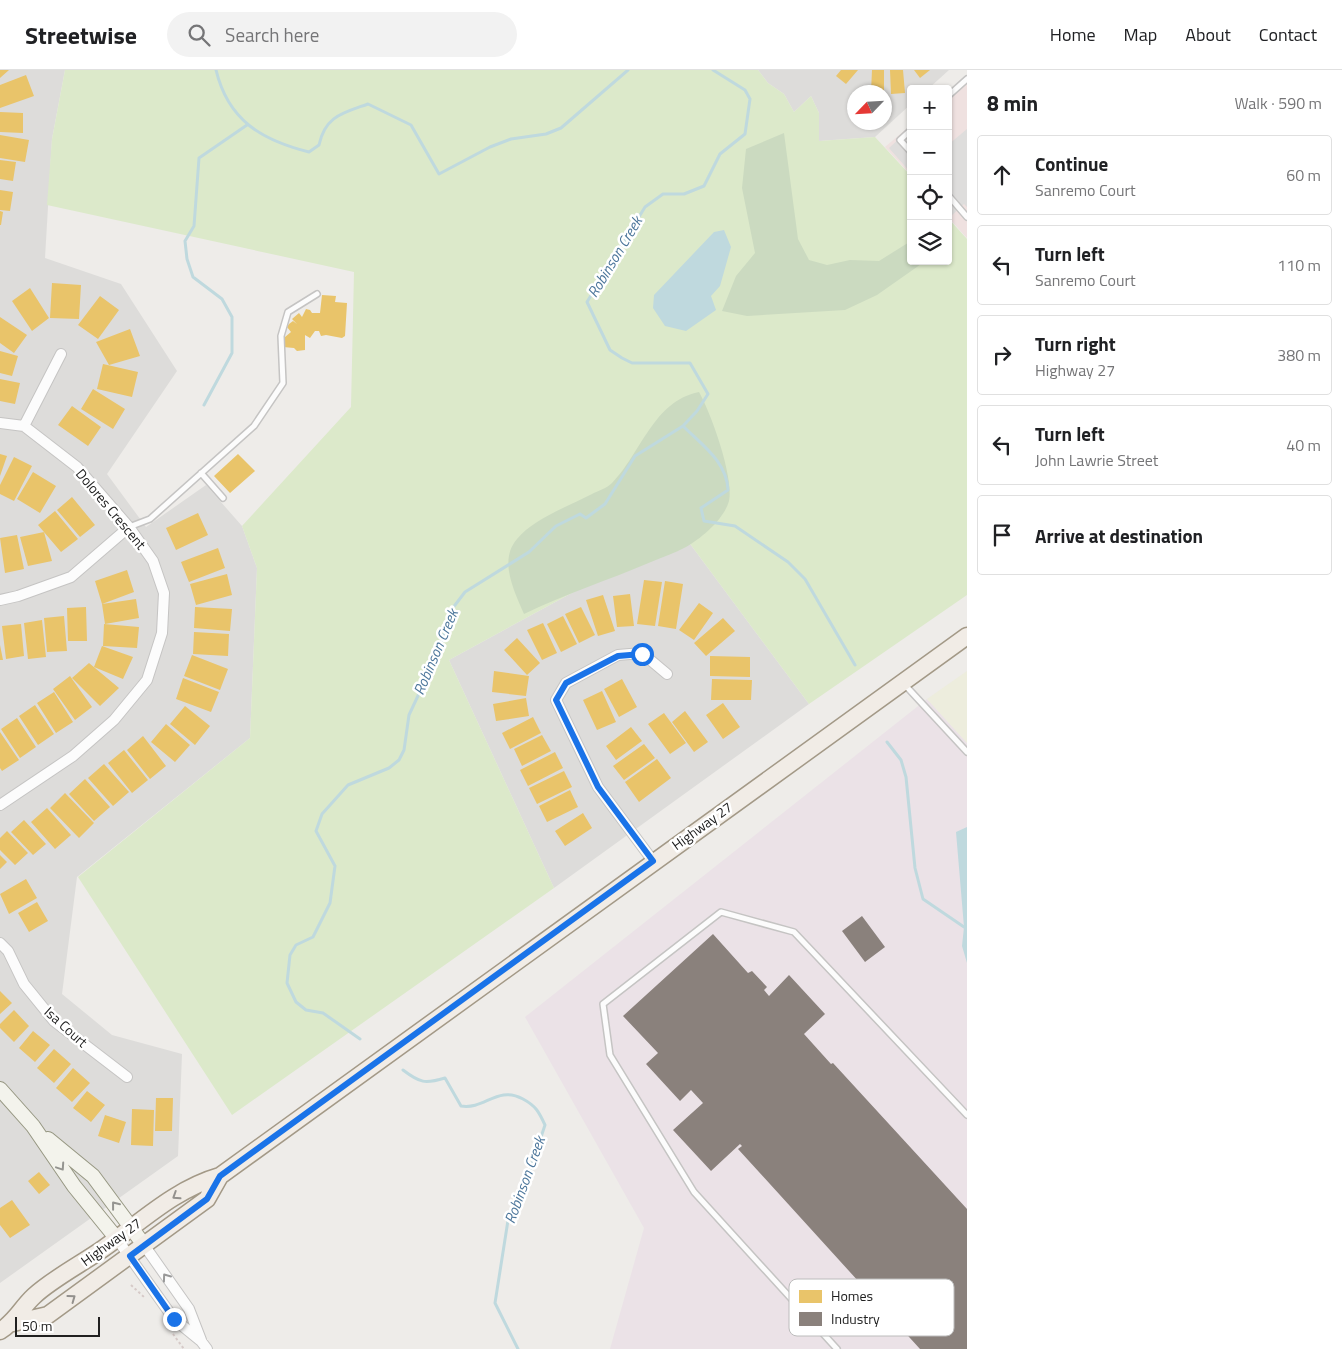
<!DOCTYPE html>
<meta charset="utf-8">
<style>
:root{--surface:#fff;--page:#f2f2f2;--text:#202124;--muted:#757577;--line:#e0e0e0}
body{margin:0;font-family:"Titillium Web",sans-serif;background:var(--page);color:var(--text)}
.controls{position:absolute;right:15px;top:15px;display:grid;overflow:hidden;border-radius:5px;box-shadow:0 1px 4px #0004}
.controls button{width:45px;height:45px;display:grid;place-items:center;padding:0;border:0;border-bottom:1px solid var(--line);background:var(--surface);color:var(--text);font:25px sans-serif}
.compass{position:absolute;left:847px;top:15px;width:45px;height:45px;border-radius:50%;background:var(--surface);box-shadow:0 1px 4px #0004;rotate:245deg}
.scale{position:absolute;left:15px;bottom:12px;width:85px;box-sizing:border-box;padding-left:5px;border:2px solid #202020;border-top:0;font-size:14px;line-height:18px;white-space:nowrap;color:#202020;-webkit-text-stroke:4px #fff;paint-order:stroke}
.stop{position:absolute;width:15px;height:15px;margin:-11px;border:4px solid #1a73e8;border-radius:50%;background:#fff}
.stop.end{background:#1a73e8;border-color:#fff;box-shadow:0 1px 5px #0008}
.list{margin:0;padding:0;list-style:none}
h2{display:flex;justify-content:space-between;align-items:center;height:65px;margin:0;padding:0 20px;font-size:21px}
h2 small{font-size:16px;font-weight:400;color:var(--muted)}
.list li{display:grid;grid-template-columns:32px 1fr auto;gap:15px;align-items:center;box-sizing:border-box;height:80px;margin:0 10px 10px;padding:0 10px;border:1px solid var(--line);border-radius:5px}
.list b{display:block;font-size:19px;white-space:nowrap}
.list p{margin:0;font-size:16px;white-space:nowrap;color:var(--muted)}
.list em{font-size:16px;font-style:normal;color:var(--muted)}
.icon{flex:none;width:28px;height:28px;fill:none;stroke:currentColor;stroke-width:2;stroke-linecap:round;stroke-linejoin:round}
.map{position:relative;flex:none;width:967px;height:1279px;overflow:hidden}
header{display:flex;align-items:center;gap:30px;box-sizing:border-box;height:70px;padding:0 25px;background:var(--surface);border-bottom:1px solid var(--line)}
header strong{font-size:24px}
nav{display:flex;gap:28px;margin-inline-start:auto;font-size:18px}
.search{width:350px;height:45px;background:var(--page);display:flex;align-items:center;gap:12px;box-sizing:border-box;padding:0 18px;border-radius:28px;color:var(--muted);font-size:19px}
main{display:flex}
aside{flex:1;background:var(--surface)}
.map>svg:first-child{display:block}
.residential{fill:#dddcda;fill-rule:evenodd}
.commercial{fill:#efe1e0}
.industrial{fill:#ebe2e7}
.farmland{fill:#ededdd}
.grass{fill:#dce9ca}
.forest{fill:#cbdac0}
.parking{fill:#dedddc}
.water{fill:#bfd9de}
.homes{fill:#e9c46a}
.industry{fill:#8a817c}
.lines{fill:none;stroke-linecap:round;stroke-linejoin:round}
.stream{stroke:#bfd9de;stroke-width:3}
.lane-casing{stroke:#c5c4c3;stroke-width:8}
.street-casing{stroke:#c5c4c3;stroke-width:12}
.secondary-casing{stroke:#969782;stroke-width:16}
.primary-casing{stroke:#a39987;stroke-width:19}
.path{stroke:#d6cac8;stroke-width:2;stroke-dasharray:2.5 2.5;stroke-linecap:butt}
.lane{stroke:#fcfcfc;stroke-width:5}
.street{stroke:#fcfcfc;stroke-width:10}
.secondary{stroke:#f3f3ec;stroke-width:14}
.primary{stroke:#f1ece6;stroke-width:16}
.oneway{stroke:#949490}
.oneway2{stroke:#93908d}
.oneway3{stroke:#999}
.route{stroke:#1a73e8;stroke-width:6}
.labels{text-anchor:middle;stroke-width:5;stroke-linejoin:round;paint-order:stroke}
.street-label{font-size:14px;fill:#202020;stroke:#fff}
.water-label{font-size:15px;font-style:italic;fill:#4c769b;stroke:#fff}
.key{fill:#fff;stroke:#bcbcbc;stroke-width:1}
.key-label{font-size:14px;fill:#202020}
</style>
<header>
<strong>Streetwise</strong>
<div class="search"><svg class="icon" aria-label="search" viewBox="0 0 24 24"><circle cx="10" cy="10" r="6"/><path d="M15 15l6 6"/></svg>Search here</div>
<nav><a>Home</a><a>Map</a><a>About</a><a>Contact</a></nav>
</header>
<main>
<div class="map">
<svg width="967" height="1279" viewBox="0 0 967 1279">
<rect width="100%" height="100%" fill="#eeece9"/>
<path class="residential" d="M0,0h65l-13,69 -7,119 76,26 56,87 -70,103 39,53 60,-42 36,41 15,42 -7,170 -173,139 -15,117 50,41 70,19 -4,102 -178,127z
M758,0h191l-21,19h-17v15l-36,33 -56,4v-28l-8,-17 -17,16 -10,-18 -16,-11zM854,22h30v30h-30z
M682,463l127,171 -255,184 -105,-228z"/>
<path class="commercial" d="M967,8v160l-19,-21v-123z
M911,55v50l-26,-28z"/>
<path class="industrial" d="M927,629l40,44v606h-357l34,-121 -119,-211z"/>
<path class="farmland" d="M967,601v72l-40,-44z"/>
<path class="grass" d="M65,0h693l10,13 16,11 10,18 17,-16 8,17v28l56,-4 36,39v85h37v-43l19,21v356l-158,109 -127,-171 -233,127 105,228 -322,227 -154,-238 172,-139 7,-170 -15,-42 109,-119 3,-135 -307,-67 5,-66z"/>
<path class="forest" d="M784,63l14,106 11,21 18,5 23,-5 29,1 32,-20v20l13,1 -47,33 -32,15 -98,6 -25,-5 14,-35 19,-23 -13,-65 4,-39z
M699,322c12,21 35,85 30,109 -5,18 -27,37 -43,46 -11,6 -24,10 -35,15 -42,18 -86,32 -127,52 -9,-22 -26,-53 -7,-75 16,-20 52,-33 75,-45 6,-3 15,-6 20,-11 29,-29 41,-82 87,-91z"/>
<path class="parking" d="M911,58v45l-22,-25z
M967,59v78l-3,-3 -14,13 -2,-72z"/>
<path class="water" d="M724,160l7,17 -11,39 -9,10 5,14 -30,21 -21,-5 -12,-18 1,-13 60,-63z
M967,757v136l-5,-17 2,-19 -8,-95z"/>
<path class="homes" d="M0,0h9l-9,8z
M841,0h17l-12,14 -10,-8z
M872,0h12v22h-13z
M890,0h13l2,23 -14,1z
M914,0h16l-10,8z
M26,5l8,21 -34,12v-23z
M0,42l23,1v20l-23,-1z
M0,65l29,5 -4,22 -25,-4z
M0,90l16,2 -3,19 -13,-2z
M0,120l13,2 -3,19 -10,-1z
M0,141l3,1 -2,13h-1z
M52,213l29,2 -2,34 -29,-1z
M30,218l19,30 -17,13 -20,-30z
M322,225l14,1 -1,6 12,1 -2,33 -3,2 -16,-3 -5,1 -2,-5h-4l-5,7 -5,-3v15l-8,1 -3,-3 -11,-1 2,-10 6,-5 -4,-5 2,-3 4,-3 4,3 -5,-5 7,-6 3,4 4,-8 4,1 2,3h8z
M100,226l19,14 -21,29 -20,-14z
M0,247l27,18 -13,18 -14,-10z
M130,259l10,27 -31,9 -13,-23z
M0,281l18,5 -6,20 -12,-3z
M103,294l35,8 -6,25 -35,-8z
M0,309l20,4 -5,21 -15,-3z
M93,319l32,20 -12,20 -32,-20z
M72,336l29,21 -13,19 -30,-21z
M0,384l7,2 -7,20z
M238,384l17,17 -25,22 -16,-17z
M14,387l18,9 -18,35 -14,-7v-9z
M33,402l23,14 -16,27 -23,-14z
M72,427l23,28 -15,12 -23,-27z
M55,441l23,28 -17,13 -23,-27z
M198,443l10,22 -32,15 -10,-22z
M44,462l8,29 -24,5 -8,-29z
M17,465l7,34 -19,4 -5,-35z
M218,478l7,20 -36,14 -8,-20z
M127,500l7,22 -32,12 -7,-23z
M227,504l5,21 -36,10 -6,-21z
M644,510l18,2 -7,44 -18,-2z
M665,511l18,3 -7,45 -18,-3z
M630,524l4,32 -17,1 -4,-31z
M603,525l12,36 -17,5 -12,-36z
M136,529l3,19 -34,6 -3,-20z
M699,533l14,10 -19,27 -15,-10z
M86,537l1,34h-19l-1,-33z
M195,537l37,2 -2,22 -36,-3z
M581,537l14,28 -16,8 -14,-29z
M64,546l3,35 -20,1 -3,-34z
M563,546l14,28 -16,8 -14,-28z
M723,548l12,13 -29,25 -12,-13z
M42,550l4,37 -18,2 -4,-36z
M543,553l14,30 -15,7 -15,-30z
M21,554l3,32 -18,3 -4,-33z
M104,554l35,3 -2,21 -34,-2z
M194,562l35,2 -1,22 -35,-2z
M517,568l23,25 -13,12 -23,-25z
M0,575l3,15h-3z
M102,576l31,11 -10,22 -29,-12z
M192,585l36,14 -8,21 -36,-14z
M710,586l40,1v20l-40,-1z
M89,593l30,25 -19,18 -28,-28z
M494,601l35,5 -3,20 -34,-4z
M70,606l22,31 -17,13 -22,-31z
M183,608l36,14 -8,20 -35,-13z
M622,609l15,28 -18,10 -15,-28z
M712,609l40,1 -1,20h-40z
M602,621l14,31 -19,8 -14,-30z
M54,622l19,30 -17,11 -19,-30z
M526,628l3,18 -33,5 -3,-17z
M723,633l17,24 -17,12 -17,-24z
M35,635l19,29 -16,11 -19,-29z
M185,636l25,20 -15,19 -25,-21z
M685,641l23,31 -14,10 -22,-30z
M664,643l22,30 -16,11 -22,-30z
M533,647l8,16 -31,16 -8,-16z
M17,648l19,29 -16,11 -19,-29z
M166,654l24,21 -15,17 -24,-20z
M631,657l11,14 -26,19 -10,-14z
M0,662l19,28 -17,11 -2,-3z
M542,665l9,16 -29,15 -8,-17z
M143,666l23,30 -16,13 -23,-29z
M644,674l11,14 -31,22 -11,-14z
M124,680l24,30 -16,13 -24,-30z
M555,682l8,16 -35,18 -8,-16z
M657,689l14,19 -32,24 -14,-20z
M104,694l25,28 -16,14 -25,-28z
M564,701l8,16 -35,17 -8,-16z
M85,709l25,28 -16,14 -25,-27z
M570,720l8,17 -31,15 -8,-16z
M65,723l29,30 -15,15 -29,-30z
M47,738l24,27 -16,14 -24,-27z
M583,743l9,15 -27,18 -10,-15z
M24,750l22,24 -13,11 -22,-23z
M7,761l21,22 -13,12 -15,-15v-12z
M0,785l7,7 -7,7z
M26,809l11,19 -28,16 -9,-20z
M37,832l11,19 -19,11 -11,-19z
M0,921l12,12 -12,11z
M14,940l15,16 -15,16 -14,-14v-4z
M33,961l17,14 -15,17 -16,-14z
M54,979l17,15 -17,19 -17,-15z
M73,998l17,15 -18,19 -16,-14z
M87,1021l18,14 -14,17 -18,-14z
M156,1028h17l-1,33h-17z
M132,1039l22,1 -1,36 -22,-1z
M105,1045l21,7 -7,21 -21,-7z
M39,1102l11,13 -11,9 -11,-13z
M12,1130l18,25 -20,13 -10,-13v-17z"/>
<path class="industry" d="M862,846l23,31 -20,15 -23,-31z
M713,864l35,39 4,-2 15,16 -3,3 5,6 20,-21 36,39 -21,20 27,30 2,-1 134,146v140h-47l-182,-200 4,-3 -2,-2 -29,27 -38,-41 30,-27 -12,-13 -11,11 -34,-37 12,-11 -35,-37z"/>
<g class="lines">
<path class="stream" d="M216,0c12,50 45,70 93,82l10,-7c6,-29 24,-32 49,-41l43,21 28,49 51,-27 21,-8 35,-5 15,-6 67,-58
M204,335l28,-52v-36l-10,-18 -29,-22 -6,-18 -2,-18 9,-15 5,-68 48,-33
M683,356c19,19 44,36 45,64l-27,18 3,13 31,5 53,36 17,17 50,86
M887,672l14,18 5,17 9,91 8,31 41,28
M360,969l-37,-26 -17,-3 -10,-8 -9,-19 3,-28 6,-10 17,-8 17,-34 5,-37 -19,-35 6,-17 26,-29 41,-17 10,-8 5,-10 5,-35 29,-62 14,-44 13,-17 64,-40 27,-26 24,-12 6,4 19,-14 30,-48 48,-30 14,-15 11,-17 -18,-31h-58l-10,-5 -12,-8 -23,-48 58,-95 18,-13h21l20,-8 16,-32 25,-20 5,-35 -5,-9 -32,-20
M403,1000c17,13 22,14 42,8l16,28c24,4 36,-21 62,-7 13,7 16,13 22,26l-17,51 -19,38 -14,89 23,46"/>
<g class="lane-casing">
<path id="lane" d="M948,26l19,-17
M911,60l-11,10 11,12
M948,125l19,22
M201,403l22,25
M129,457l21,-8 104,-93 29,-43 -2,-47 7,-24 29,-18
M905,615l62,67
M837,1279l-143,-157 -84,-137 -7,-51 118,-92 73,20 173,183"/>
</g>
<g class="street-casing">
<path id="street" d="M0,353l24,3 53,41 52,60 24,34 11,32 -2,40 -15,47 -33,40 -41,36 -73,49
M24,356l37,-72
M0,530l18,-4 53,-19 58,-50
M653,791l-55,-74 -42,-87 10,-17 52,-28 24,-2 25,21
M0,873l8,8 16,33 30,37 73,56
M117,1169l57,80 27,22 6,8
M144,1175l45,64 12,31"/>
</g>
<g class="secondary-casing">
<path id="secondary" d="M0,1019l33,37 41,60 43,53
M48,1069l45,37 51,69"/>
</g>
<g class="primary-casing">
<path id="primary" d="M13,1253l35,-8 159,-116 13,-23
M0,1261c16,-10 21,-23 34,-35 18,-17 49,-33 70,-48 37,-26 71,-59 116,-72l747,-540"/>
</g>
<path class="path" d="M131,1215l13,12
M173,1264l11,15"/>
<use href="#lane" class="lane"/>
<use href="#street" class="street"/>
<use href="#secondary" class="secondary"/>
<use href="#primary" class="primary"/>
</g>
<defs><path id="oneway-chevron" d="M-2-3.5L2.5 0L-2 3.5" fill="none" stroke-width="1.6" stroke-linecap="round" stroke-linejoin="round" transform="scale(1.25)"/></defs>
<g class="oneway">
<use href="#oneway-chevron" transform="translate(61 1097) rotate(56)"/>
<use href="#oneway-chevron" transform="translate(115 1135) rotate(-128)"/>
</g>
<g class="oneway2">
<use href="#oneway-chevron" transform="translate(176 1126) rotate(147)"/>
<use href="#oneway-chevron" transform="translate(72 1228) rotate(-36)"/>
</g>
<use class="oneway3" href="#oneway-chevron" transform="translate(166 1207) rotate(-126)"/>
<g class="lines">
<path class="route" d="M174,1249l-44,-63 77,-57 13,-23 433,-315 -55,-74 -42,-87 10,-17 52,-27 24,-2"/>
</g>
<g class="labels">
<g class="street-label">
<text transform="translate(111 439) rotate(50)" y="5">Dolores Crescent</text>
<text transform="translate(702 756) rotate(-36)" y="5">Highway 27</text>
<text transform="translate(66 957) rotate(42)" y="5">Isa Court</text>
<text transform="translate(111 1172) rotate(-36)" y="5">Highway 27</text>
</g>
<g class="water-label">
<text transform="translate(615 187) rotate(-59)" y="5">Robinson Creek</text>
<text transform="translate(436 582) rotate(-67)" y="5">Robinson Creek</text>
<text transform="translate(525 1110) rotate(-70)" y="5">Robinson Creek</text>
</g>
</g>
<rect x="789" y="1209" width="165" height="57" rx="8" class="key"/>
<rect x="799" y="1220" width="23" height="13" fill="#e9c46a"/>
<rect x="799" y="1242" width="23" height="14" fill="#8a817c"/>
<g class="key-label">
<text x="831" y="1231">Homes</text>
<text x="831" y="1254">Industry</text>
</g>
</svg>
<div class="controls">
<button>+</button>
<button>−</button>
<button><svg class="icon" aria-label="locate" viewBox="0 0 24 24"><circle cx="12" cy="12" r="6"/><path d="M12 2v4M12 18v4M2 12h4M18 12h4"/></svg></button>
<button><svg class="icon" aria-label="layers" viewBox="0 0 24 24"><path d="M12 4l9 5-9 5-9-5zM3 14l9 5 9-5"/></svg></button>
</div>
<svg class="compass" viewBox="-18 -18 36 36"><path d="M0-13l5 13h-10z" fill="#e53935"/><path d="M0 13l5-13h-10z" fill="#757577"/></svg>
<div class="scale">50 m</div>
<div class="stop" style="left:642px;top:584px"></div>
<div class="stop end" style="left:174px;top:1249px"></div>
</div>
<aside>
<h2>8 min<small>Walk · 590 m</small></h2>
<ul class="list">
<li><svg class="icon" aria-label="ahead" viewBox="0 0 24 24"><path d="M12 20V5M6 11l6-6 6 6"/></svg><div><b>Continue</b><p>Sanremo Court</p></div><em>60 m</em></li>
<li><svg class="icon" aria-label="left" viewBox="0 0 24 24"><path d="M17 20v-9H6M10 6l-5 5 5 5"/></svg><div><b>Turn left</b><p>Sanremo Court</p></div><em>110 m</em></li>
<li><svg class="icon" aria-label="right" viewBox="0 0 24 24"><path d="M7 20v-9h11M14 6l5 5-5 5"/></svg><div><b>Turn right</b><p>Highway 27</p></div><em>380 m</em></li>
<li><svg class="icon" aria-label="left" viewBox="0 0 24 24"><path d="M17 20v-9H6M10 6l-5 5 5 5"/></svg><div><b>Turn left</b><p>John Lawrie Street</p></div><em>40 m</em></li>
<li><svg class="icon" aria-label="arrive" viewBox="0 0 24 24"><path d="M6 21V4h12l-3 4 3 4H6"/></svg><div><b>Arrive at destination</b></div></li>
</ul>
</aside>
</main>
